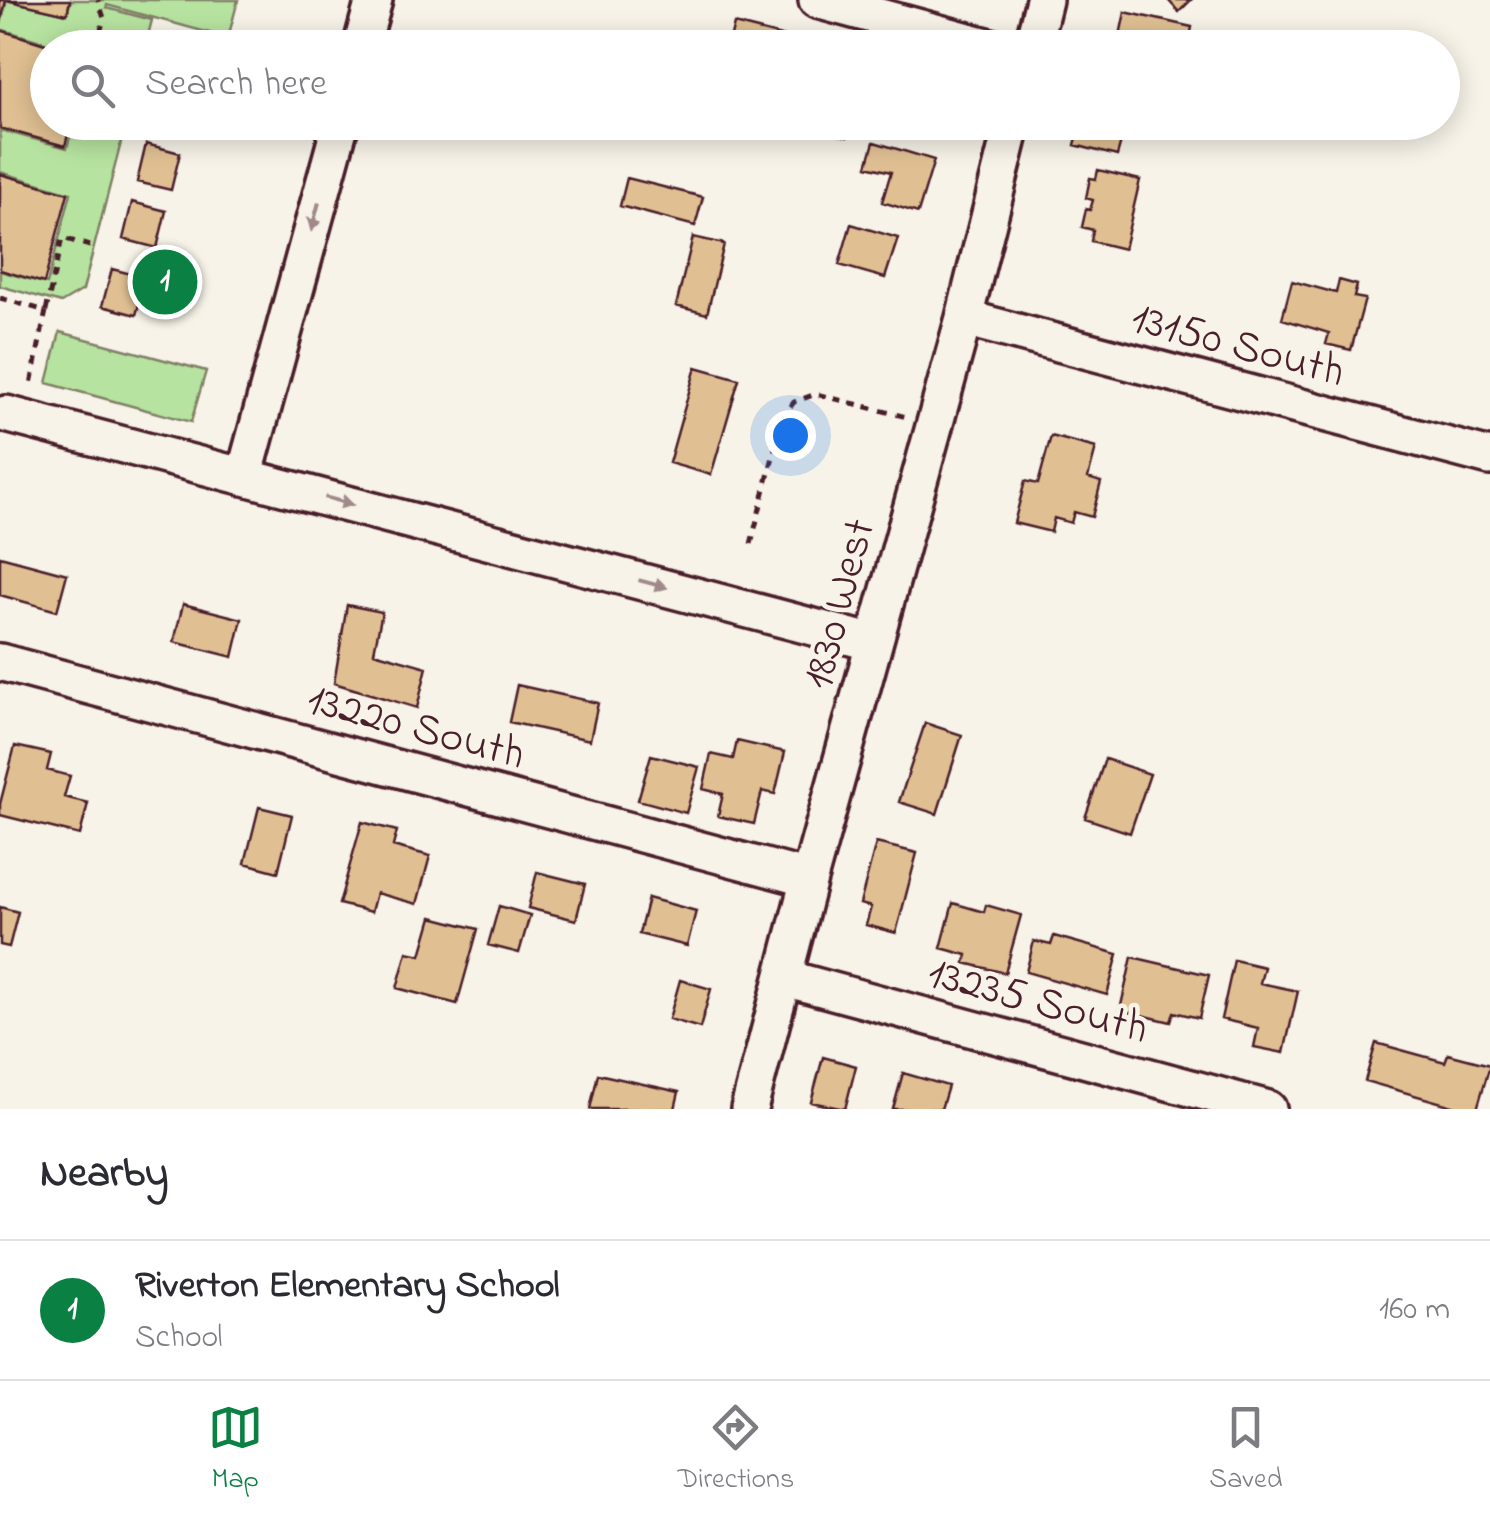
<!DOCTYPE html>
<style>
:root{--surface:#fff;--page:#f7f7f7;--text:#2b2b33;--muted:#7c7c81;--line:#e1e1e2;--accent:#0b8043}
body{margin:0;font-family:"Indie Flower",sans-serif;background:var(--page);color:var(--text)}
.you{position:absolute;left:790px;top:435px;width:35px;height:35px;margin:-25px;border:8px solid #fff;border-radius:50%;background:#1a73e8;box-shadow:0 0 0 15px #1a73e833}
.badge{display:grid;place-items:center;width:65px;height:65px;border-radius:50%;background:var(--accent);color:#fff;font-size:32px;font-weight:700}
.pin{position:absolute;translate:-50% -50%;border:5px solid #fff;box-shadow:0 2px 10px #0006}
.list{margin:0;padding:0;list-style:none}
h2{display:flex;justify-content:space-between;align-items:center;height:130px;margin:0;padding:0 40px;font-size:42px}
h2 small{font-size:32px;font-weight:400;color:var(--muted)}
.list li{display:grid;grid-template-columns:65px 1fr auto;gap:30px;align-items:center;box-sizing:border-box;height:140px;padding:0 40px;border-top:2px solid var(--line)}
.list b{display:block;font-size:38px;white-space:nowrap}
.list p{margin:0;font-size:32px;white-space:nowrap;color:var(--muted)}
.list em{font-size:32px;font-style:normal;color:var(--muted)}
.icon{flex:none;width:55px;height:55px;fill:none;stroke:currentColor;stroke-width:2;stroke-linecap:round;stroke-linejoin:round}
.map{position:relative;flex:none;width:1490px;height:1109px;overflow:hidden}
.search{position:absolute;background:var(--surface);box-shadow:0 5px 25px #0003;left:30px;right:30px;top:30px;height:110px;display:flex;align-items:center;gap:25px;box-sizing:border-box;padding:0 35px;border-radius:55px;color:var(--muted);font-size:38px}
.sheet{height:270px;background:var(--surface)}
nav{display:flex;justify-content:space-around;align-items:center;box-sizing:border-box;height:140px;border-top:2px solid var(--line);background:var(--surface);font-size:28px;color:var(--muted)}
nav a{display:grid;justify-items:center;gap:5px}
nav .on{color:var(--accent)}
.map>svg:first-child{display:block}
.green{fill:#b7e3a0;stroke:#808166;stroke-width:2.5}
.building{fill:#e0c093;stroke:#4a1f2b;stroke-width:2.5}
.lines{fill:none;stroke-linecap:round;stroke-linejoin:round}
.minor-casing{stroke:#4a1f2b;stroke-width:42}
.path{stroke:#4a1f2b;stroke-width:5;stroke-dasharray:8 8;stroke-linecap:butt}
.minor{stroke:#f7f3e8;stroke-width:35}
.oneway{fill:#a0898a}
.labels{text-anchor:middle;stroke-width:9;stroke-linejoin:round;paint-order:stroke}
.street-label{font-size:45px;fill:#4a1f2b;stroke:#f7f3e8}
</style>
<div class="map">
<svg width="1490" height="1109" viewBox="0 0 1490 1109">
<rect width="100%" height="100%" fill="#f7f3e8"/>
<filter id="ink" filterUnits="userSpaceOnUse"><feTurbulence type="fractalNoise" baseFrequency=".01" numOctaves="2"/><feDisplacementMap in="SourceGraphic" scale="20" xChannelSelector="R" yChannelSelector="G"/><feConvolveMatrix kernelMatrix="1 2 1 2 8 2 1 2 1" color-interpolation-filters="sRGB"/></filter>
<g filter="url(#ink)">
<path class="green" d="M7,0l60,14 4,-14h167l-10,38 -121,-33 -1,3 46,12 -7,27h-84l-61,-18z
M74,122l52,1 -43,167 -22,13 -61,-17v-15l47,13 24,-91 -71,-21v-42l67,18z
M60,332l146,39 -15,51 -144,-39z"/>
<path class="building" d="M0,0h70l-3,14 -61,-14 -6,25z
M1168,0h23l-12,12z
M1125,12l67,15 -4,21h-61l-9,-3z
M734,24l75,19 -2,5h-79z
M0,30l58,18h-10v74h23l-6,24 -65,-18z
M809,122h42l-4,15 -39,-10z
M1081,122h63l-1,6 -17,-4 -9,32 -42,-11z
M1175,122h33l-4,13 -30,-7z
M874,142l60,18 -16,53 -36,-11 9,-30 -24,-6z
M146,144l34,9 -9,37 -34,-8z
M1098,170l42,10 -16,69 -33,-8 2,-11 -11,-3 4,-18 4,1 3,-10 -7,-2 4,-20 6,1z
M0,174l68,19 -24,90 -44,-13z
M627,178l76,19 -8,29 -75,-20z
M132,202l34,9 -9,37 -34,-9z
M851,224l47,14 -13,40 -46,-13z
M693,237l31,7 -17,70 -31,-8z
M112,269l34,9 -10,37 -34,-9z
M1339,280l18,5 -3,12 11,2 -14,51 -25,-6 3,-11 -47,-14 10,-38 44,12z
M696,367l43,12 -28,96 -42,-12z
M1051,436l45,12 -8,30 13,4 -9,35 -18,-5 -3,11 -17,-5 -3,14 -37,-9 11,-42 13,3z
M0,556l67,18 -10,37 -57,-16z
M183,604l59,15 -9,38 -59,-15z
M347,605l35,7 -8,40 53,15 -10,41 -83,-25z
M517,685l81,18 -8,37 -81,-18z
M925,723l37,12 -25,79 -38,-12z
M737,741l48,11 -10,42 -13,-3 -8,33 -36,-8 5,-22 -20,-5 8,-35 22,5z
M15,746l36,8 -4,16 23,6 -6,21 24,6 -8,32 -80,-20v-11z
M651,755l48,12 -13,46 -48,-13z
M1105,759l45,15 -20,59 -45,-15z
M259,807l33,8 -14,57 -33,-9z
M362,822l35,9 -4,15 37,10 -13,48 -41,-11 -5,19 -32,-8z
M876,843l41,10 -21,80 -30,-8 5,-18 -11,-3z
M537,872l48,12 -9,36 -48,-12z
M648,898l48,13 -9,35 -48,-12z
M953,903l31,9 2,-7 35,10 -16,58 -40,-10 2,-8 -26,-7z
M499,906l31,9 -11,38 -31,-8z
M0,907l18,5 -9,35 -9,-2z
M432,917l46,12 -21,75 -60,-16 10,-36 14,3z
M1054,936l64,18 -11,41 -81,-23 8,-31 17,4z
M1132,957l77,18 -10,43 -25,-6 -3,10 -51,-12z
M1234,960l30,7 -4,16 38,8 -14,62 -30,-6 4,-19 -37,-9z
M680,980l31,9 -11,39 -31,-9z
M1376,1043l69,19 3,-8 42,11 -13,44h-14l-98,-28z
M823,1057l33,9 -11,43 -34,-7z
M903,1073l45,13 -7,23h-48z
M598,1074l81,18 -4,17h-85z"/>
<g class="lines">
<g class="minor-casing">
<path id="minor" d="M817,0l177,48
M361,48l13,-48
M1032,48l12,-48
M964,318l526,139
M6,414l868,229
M244,477l97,-355
M0,662l809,217
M785,978l483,131
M749,1109l60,-230 155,-561 49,-196"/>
</g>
<path class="path" d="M96,48l8,-30 -6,-18
M0,298l46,13 -16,78
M46,311l16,-73 31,9
M751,544l32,-127 11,-15 22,-8 91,23"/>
<use href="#minor" class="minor"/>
</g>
<defs><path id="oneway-solid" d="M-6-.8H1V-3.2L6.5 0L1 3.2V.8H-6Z" transform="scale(2.5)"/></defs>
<g class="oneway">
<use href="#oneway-solid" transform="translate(315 217) rotate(105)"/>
<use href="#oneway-solid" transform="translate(339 501) rotate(15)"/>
<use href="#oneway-solid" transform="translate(653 584) rotate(15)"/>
</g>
</g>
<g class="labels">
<g class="street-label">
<text transform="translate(1239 342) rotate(15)" y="16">13150 South</text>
<text transform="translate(836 603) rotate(-75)" y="16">1830 West</text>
<text transform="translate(417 724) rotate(15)" y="16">13220 South</text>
<text transform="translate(1039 998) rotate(15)" y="16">13235 South</text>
</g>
</g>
</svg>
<div class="you"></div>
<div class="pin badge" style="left:165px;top:282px">1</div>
<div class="search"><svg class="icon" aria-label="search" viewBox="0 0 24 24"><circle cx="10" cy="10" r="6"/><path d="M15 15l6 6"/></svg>Search here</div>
</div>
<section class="sheet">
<h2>Nearby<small></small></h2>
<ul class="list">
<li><span class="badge">1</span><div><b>Riverton Elementary School</b><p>School</p></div><em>160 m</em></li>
</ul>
</section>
<nav>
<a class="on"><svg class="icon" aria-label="map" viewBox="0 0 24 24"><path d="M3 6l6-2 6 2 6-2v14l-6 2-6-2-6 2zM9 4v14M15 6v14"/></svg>Map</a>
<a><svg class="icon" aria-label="directions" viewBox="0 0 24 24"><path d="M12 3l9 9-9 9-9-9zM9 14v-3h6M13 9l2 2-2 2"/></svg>Directions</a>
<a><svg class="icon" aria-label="saved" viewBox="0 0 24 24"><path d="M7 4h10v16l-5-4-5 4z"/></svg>Saved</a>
</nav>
